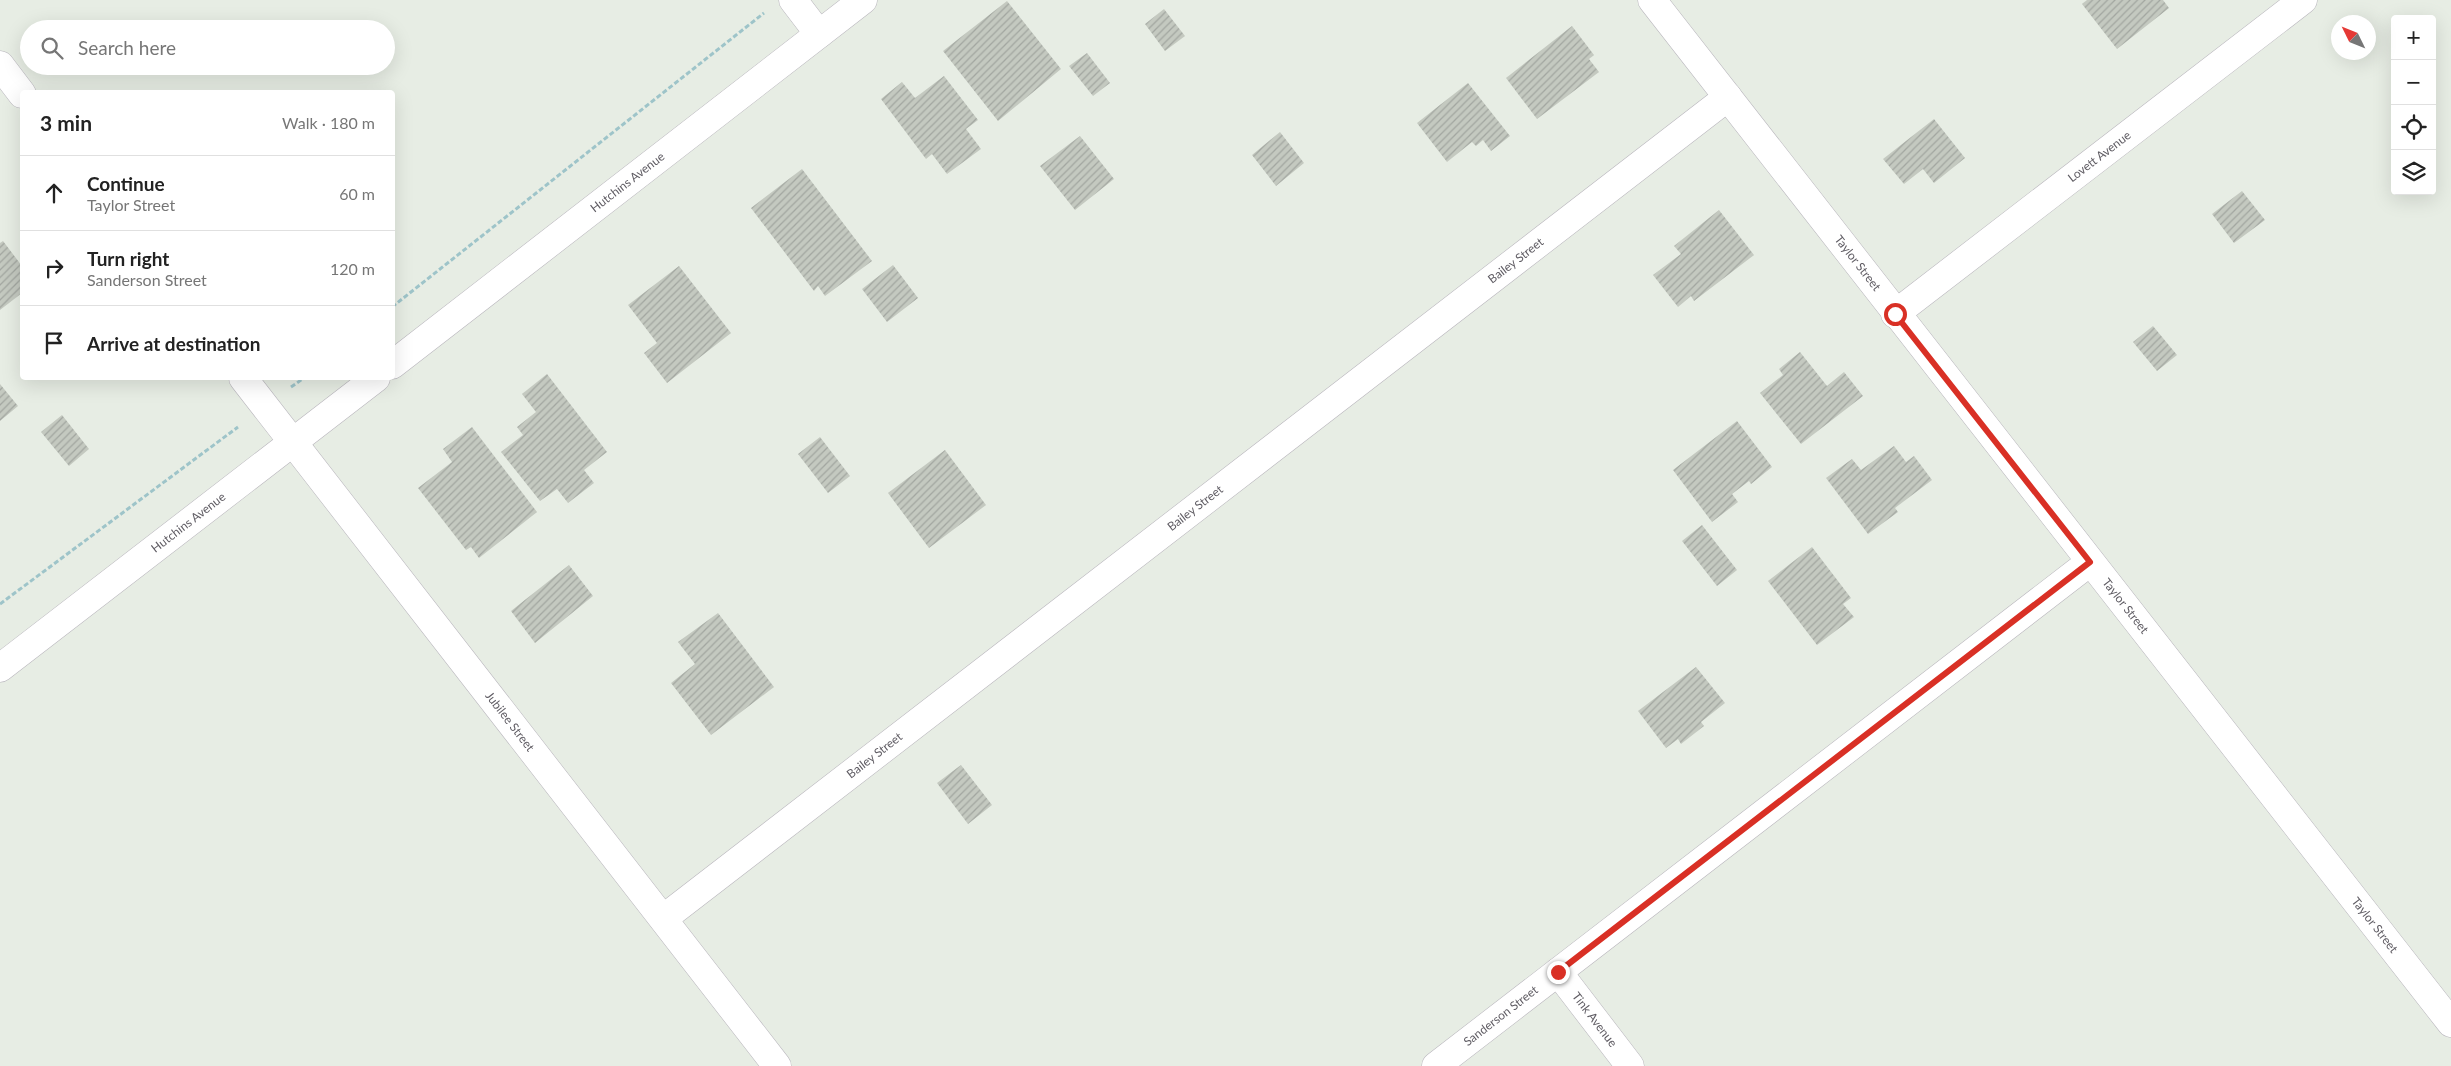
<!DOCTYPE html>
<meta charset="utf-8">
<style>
:root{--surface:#fff;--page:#f6f6f6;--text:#222;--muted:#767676;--line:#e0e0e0}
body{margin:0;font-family:Lato,sans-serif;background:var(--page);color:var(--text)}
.controls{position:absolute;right:15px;top:15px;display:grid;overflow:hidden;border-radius:5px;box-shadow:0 5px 20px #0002}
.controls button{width:45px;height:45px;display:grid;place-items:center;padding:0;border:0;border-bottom:1px solid var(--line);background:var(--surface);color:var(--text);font:25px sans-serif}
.compass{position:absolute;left:2331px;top:15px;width:45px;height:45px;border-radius:50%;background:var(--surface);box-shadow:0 5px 20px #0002;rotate:313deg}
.stop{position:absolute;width:15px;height:15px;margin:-11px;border:4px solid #d93025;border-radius:50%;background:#fff}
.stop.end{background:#d93025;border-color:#fff;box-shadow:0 1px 5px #0008}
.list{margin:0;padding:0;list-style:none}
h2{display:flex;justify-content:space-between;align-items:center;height:65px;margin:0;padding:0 20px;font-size:21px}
h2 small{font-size:16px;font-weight:400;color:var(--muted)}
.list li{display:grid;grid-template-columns:32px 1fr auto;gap:15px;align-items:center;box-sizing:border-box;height:75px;padding:0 20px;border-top:1px solid var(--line)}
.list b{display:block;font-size:19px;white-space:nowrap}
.list p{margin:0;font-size:16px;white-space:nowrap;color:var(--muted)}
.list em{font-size:16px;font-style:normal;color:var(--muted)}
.icon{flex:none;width:28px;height:28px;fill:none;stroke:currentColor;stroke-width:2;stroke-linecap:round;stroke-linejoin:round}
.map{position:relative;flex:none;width:2451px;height:1066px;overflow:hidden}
.search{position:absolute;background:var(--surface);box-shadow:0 5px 20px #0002;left:20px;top:20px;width:375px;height:55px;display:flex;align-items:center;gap:12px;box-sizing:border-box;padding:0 18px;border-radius:28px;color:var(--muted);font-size:19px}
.panel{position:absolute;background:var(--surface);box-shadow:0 5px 20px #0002;left:20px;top:90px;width:375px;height:290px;border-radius:5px}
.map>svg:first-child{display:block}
.building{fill:url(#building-hatch)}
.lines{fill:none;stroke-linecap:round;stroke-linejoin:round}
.street-casing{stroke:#b9b6bd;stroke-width:29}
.path{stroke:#9ec4c9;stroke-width:3;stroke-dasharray:5 2.5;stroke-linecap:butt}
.street{stroke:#fff;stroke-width:28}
.route{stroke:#d93025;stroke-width:6}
.labels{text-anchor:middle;stroke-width:4.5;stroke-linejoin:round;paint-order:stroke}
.street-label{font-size:12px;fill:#5f5c63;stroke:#fff}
</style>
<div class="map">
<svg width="2451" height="1066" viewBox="0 0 2451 1066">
<defs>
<pattern id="building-hatch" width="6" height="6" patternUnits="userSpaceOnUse" patternTransform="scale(1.25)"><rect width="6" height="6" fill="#c4c9c0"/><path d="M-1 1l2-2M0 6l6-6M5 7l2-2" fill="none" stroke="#a2a6a0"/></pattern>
</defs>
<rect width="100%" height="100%" fill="#e7ede4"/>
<path class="building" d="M2087,0h76l6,8 -52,41 -35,-45z
M1007,1l54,68 -63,52 -55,-70z
M1164,9l21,27 -20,15 -20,-27z
M1572,26l22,29 -5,4 10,13 -62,47 -31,-41z
M1087,53l23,30 -17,13 -24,-30z
M944,76l34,44 -12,9 15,20 -34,25 -15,-20 -6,5 -45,-60 21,-17 13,16z
M1468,83l42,53 -19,15 -8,-11 -7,6 -4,-4 -25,20 -30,-39z
M1934,119l31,39 -31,25 -11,-14 -19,15 -21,-25z
M1280,132l24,31 -28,23 -24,-31z
M1080,136l34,43 -39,31 -35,-44z
M802,169l70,92 -47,35 -7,-10 -4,5 -63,-83z
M2242,191l23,29 -31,23 -22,-29z
M1719,210l35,45 -60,46 -3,-5 -13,11 -25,-32 28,-21 -7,-8z
M3,241l19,25v27l-22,17v-67z
M893,265l25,33 -31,24 -25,-33z
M679,266l52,67 -64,50 -23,-30 13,-10 -29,-38z
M2153,326l24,29 -20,16 -24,-29z
M1800,352l27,34 17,-14 19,24 -62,48 -41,-51 23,-18 -4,-6z
M547,374l60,78 -23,18 10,13 -26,20 -11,-14 -17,12 -39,-49 22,-17 -6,-8 19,-15 -14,-18z
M0,384l18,22 -18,15z
M62,415l27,34 -20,17 -28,-34z
M1737,421l35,46 -21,17 -2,-3 -17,13 6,8 -26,20 -39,-52z
M472,427l65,85 -58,46 -8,-11 -5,3 -48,-62 34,-26 -9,-13z
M820,437l30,39 -22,17 -30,-39z
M1894,446l12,16 8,-6 18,24 -37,28 3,4 -30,22 -42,-56 26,-19 9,11z
M945,450l41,55 -57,43 -41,-55z
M1702,525l35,45 -20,16 -35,-45z
M1812,547l39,51 -8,6 11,13 -37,28 -49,-64z
M569,565l24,31 -58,47 -24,-32z
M718,613l56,74 -63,48 -40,-52 24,-19 -17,-22z
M1696,667l29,36 -24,19 3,4 -23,18 -3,-5 -12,9 -28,-37z
M961,765l31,40 -24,19 -31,-41z"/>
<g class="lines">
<g class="street-casing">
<g id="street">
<path d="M793,0l26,34"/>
<path id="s1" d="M1652,0l799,1023"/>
<path d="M0,65l22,29"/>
<path id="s2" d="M1895,314l408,-314"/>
<path id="s3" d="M392,365l471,-365"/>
<path id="s4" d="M243,378l534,688"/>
<path id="s5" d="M0,668l376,-290"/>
<path id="s6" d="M664,918l1064,-821"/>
<path id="s7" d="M1558,972l72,94"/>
<path id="s8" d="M1436,1066l654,-504"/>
</g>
</g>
<path class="path" d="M392,307l372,-294
M291,387l13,-9
M0,604l238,-177"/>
<use href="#street" class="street"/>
</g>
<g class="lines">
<path class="route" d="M1558,972l532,-410 -195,-248"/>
</g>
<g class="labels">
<g class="street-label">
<text dy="4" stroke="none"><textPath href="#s2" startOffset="258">Lovett Avenue</textPath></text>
<text dy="4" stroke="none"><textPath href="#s3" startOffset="298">Hutchins Avenue</textPath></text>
<text dy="4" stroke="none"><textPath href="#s6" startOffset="1076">Bailey Street</textPath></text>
<text dy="4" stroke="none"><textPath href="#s1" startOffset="334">Taylor Street</textPath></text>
<text dy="4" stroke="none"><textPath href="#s6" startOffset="671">Bailey Street</textPath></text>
<text dy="4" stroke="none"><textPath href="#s5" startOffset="238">Hutchins Avenue</textPath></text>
<text dy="4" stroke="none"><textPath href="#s1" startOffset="769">Taylor Street</textPath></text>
<text dy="4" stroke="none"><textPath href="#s4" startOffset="435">Jubilee Street</textPath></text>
<text dy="4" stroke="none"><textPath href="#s6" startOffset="266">Bailey Street</textPath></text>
<text dy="4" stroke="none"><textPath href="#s1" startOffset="1174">Taylor Street</textPath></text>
<text dy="4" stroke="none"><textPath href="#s8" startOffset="82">Sanderson Street</textPath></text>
<text dy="4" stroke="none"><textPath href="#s7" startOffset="60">Tink Avenue</textPath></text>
</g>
</g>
</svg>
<div class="controls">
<button>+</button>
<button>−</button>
<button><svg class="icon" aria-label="locate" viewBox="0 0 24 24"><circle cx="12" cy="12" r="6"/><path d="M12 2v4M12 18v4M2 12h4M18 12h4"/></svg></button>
<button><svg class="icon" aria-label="layers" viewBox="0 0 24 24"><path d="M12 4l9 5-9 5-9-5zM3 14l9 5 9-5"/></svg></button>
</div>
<svg class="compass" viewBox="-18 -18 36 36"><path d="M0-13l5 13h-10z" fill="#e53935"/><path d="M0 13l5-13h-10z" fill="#767676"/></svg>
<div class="stop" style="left:1895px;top:314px"></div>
<div class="stop end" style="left:1558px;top:972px"></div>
<div class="search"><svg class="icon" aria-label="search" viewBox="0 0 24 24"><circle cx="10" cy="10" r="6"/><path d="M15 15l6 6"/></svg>Search here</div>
<section class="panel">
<h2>3 min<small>Walk · 180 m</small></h2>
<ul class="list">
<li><svg class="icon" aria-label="ahead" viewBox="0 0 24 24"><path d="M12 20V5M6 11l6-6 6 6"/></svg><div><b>Continue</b><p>Taylor Street</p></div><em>60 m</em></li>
<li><svg class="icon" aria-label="right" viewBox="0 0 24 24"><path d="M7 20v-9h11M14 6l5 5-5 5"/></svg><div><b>Turn right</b><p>Sanderson Street</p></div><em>120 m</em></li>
<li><svg class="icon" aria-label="arrive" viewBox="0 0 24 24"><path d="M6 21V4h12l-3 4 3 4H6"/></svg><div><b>Arrive at destination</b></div></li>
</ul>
</section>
</div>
